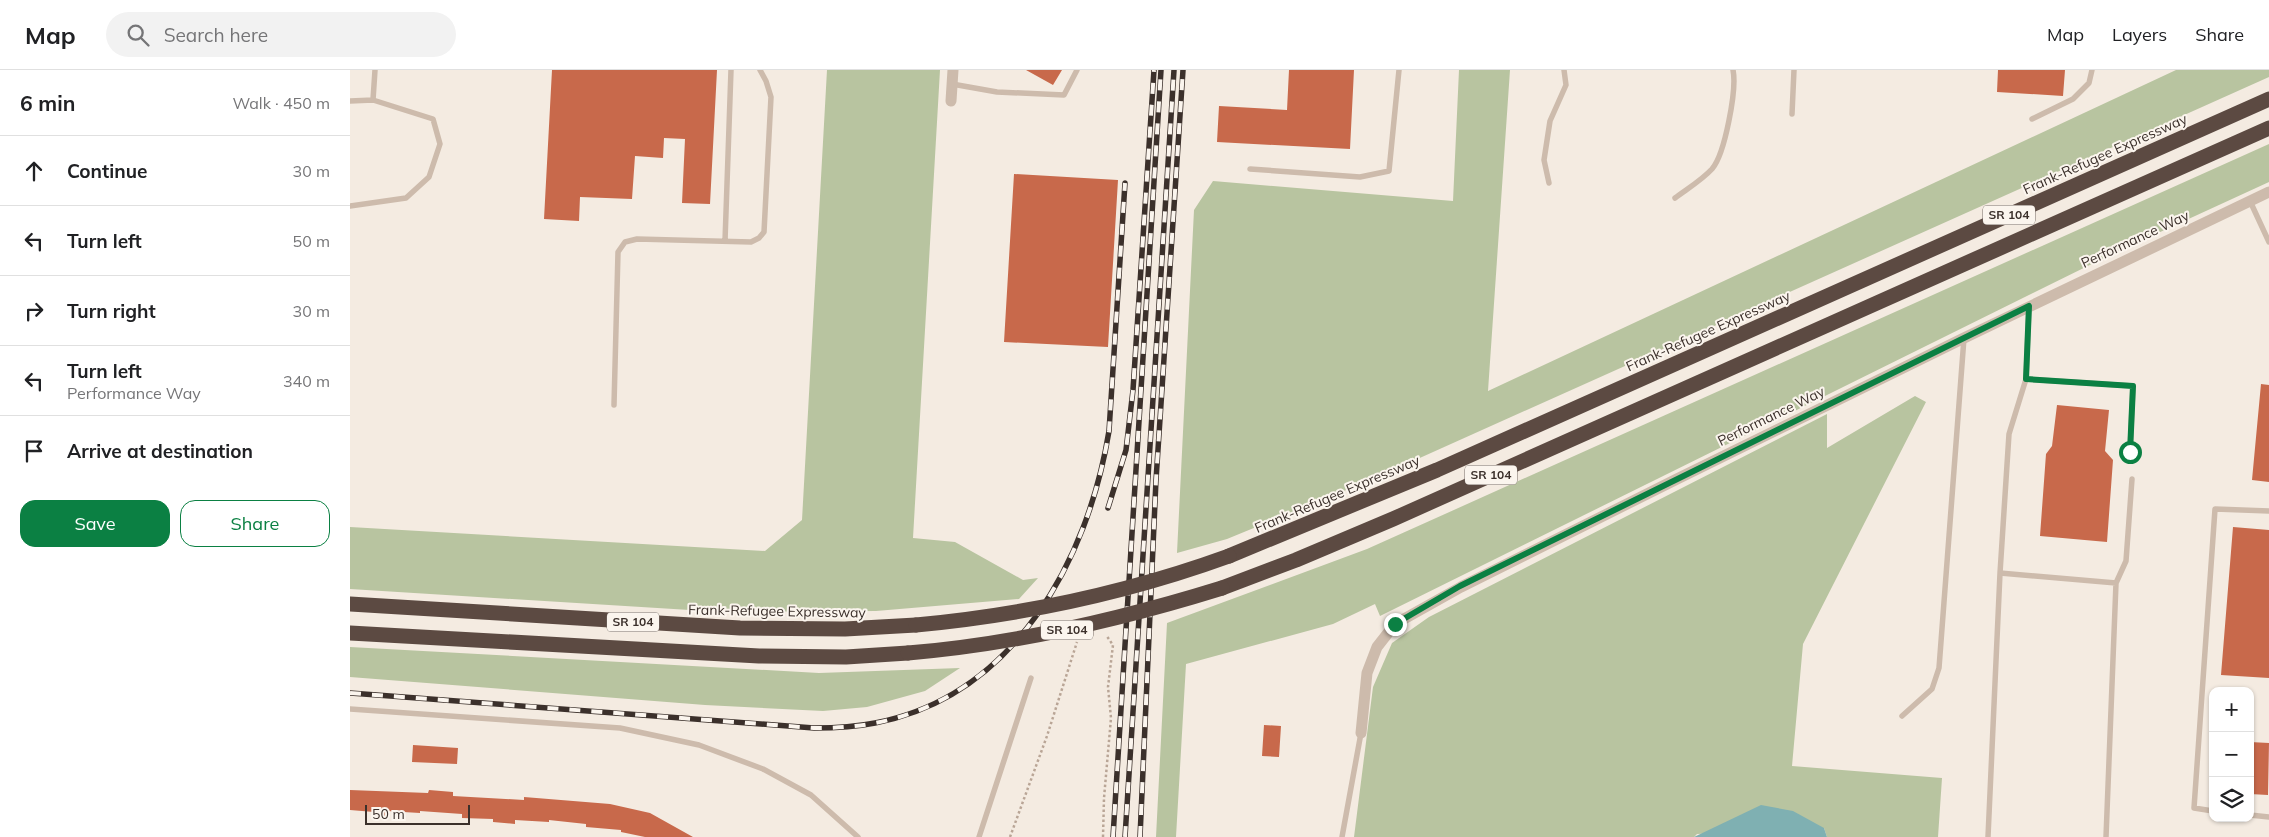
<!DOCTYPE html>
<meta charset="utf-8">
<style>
:root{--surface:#fff;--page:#f2f2f2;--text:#202124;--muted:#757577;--line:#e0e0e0;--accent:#0b8043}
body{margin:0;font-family:Mulish,sans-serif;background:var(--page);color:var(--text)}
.controls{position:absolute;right:15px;bottom:15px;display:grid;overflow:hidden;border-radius:10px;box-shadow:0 1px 4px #0004}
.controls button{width:45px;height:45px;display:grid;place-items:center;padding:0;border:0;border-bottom:1px solid var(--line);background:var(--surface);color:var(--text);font:25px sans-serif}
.scale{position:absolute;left:15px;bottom:12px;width:105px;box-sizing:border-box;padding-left:5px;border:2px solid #3b302b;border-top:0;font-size:14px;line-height:18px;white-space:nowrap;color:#3b302b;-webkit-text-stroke:4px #fbf5ee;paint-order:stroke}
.stop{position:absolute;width:15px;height:15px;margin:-11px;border:4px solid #0b8043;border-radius:50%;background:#fff}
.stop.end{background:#0b8043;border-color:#fff;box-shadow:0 1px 5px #0008}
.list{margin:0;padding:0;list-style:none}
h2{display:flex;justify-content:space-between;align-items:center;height:65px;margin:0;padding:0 20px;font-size:21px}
h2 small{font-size:16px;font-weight:400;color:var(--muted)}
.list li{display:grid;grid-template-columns:32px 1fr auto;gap:15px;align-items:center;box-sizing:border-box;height:70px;padding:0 20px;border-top:1px solid var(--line)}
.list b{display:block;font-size:19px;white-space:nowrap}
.list p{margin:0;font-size:16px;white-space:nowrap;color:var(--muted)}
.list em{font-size:16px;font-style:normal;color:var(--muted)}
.actions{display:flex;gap:10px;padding:15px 20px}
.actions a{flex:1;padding:11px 0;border:1px solid var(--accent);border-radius:15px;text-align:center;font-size:18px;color:var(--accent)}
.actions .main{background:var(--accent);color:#fff}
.icon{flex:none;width:28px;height:28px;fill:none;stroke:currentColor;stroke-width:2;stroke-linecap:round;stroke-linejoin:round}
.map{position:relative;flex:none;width:1919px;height:767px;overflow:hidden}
header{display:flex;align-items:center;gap:30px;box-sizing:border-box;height:70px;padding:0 25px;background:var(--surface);border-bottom:1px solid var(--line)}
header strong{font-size:24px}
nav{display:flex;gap:28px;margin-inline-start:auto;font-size:18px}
.search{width:350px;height:45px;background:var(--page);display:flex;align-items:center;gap:12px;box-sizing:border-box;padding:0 18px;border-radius:28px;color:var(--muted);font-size:19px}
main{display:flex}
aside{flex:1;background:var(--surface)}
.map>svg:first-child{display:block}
.green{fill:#b8c4a0}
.water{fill:#7fb0b2}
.building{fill:#c8694b}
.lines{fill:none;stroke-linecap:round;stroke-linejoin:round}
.path{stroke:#b9a596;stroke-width:2.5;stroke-dasharray:2.5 2.5;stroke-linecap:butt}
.service{stroke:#cdbbac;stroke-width:5.5}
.minor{stroke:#cdbbac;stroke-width:11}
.motorway{stroke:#5c4a42;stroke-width:15}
.rail-casing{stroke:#3b302b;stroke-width:5.5}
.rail{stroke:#fbf5ee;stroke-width:4;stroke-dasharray:11;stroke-linecap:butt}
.motorway-bridge{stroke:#5c4a42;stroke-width:15}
.route{stroke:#0b8043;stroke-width:6}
.labels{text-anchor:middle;stroke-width:4;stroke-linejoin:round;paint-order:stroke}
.shield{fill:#fbf5ee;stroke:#756b66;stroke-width:1}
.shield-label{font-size:12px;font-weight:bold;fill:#3b302b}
.street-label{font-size:14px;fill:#3b302b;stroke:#fbf5ee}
</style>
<header>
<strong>Map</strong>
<div class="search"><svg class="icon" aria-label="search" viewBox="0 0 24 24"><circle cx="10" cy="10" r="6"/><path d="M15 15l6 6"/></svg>Search here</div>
<nav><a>Map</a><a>Layers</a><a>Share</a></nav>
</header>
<main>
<aside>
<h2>6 min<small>Walk · 450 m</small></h2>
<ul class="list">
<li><svg class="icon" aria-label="ahead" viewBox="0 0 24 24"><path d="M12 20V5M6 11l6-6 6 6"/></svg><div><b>Continue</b></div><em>30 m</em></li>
<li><svg class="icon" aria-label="left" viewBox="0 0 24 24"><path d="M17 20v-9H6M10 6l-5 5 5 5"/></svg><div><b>Turn left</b></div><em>50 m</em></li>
<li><svg class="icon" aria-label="right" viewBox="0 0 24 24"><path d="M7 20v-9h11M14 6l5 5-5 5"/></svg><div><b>Turn right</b></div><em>30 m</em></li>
<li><svg class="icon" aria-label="left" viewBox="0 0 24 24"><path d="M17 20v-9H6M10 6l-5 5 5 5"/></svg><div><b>Turn left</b><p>Performance Way</p></div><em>340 m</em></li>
<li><svg class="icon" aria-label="arrive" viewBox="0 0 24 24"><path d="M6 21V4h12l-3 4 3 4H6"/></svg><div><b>Arrive at destination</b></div></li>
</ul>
<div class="actions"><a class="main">Save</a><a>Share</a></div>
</aside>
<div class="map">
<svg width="1919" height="767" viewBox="0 0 1919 767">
<rect width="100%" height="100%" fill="#f4ebe1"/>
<path class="green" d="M477,0h113l-27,468 42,4 68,38 15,-2 -19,21 -143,12 -154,1 -372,-23v-62l415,24 37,-31z
M1109,0h51l-22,321 688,-321h93v7l-896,402 -146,60 -50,14 17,-343 19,-29 240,20z
M1919,74v38l-161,74 -728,360 -5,-12 -42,20 -147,40 -10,173h-20l11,-214 200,-74z
M1565,326l11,6 -123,242 -11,122 150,12 -4,59h-111l-3,-9 -127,6 -3,3h-340l19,-150 19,-44 37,-26 398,-203v34z
M0,577l469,26 141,-5 -35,23 -58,16 -44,4 -118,-6 -355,-28z"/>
<path class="water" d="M1411,735l32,6 31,17 3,9h-133z"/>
<path class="building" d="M202,0h165l-7,134 -28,-1 3,-64 -21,-1 -1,20 -28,-2 -3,43 -52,-2 -1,24 -35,-2z
M676,0h36l-9,15z
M939,0h65l-4,79 -133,-7 2,-36 68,4z
M1648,0h67l-2,26 -66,-4z
M664,104l104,6 -10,167 -104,-5z
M1911,314l8,1v97l-17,-2z
M1707,335l52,5 -4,41 8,9 -6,82 -67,-6 6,-82 6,-8z
M1883,457l36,3v148l-48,-3z
M914,655l17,1 -2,31 -17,-1z
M1900,672l19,1 -1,52 -18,-1z
M63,675l45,3 -1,16 -45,-2z
M0,720l78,3 1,-3 24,2v4l71,4v-3l86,7 40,9 43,24h-48l-24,-5v-2l-35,-3v-3l-37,-4v2l-34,-2v4l-22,-2v-3l-31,-1v-4l-42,-3v2l-33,-2v5h-13v-4l-24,-2z"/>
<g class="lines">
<path class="path" d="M660,767l37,-101 30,-94
M753,767l1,-39 7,-80 -3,-31 5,-42 -7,-10"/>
<path class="service" d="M602,14l45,8 67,3 13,-25
M23,30l2,-30
M0,31l23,-1 60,19 7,25 -11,33 -23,21 -56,8
M1442,44l2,-44
M1682,49l41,-20 16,-16 3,-13
M900,99l110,8 29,-6 10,-101
M1199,113l-5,-23 6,-39 16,-36 -2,-15
M1325,128c12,-9 27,-18 37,-29 13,-15 25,-80 21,-99
M1900,131l19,41
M375,171l6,-171
M1676,309l107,7 -3,66
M264,335l4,-153 7,-10 12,-3 114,3 8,-4 5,-6 7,-135 -5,-16 -6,-11
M1650,503l116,10 -10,254
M1766,513l10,-22 6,-82
M0,639l270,19 79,17 64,24 48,26 47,42
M1552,646l30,-27 7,-21 25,-330
M1863,741l-19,-3 21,-299 54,2
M1900,745l19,2
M629,767l52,-159
M992,767l19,-104
M1638,767l12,-264 9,-139 17,-55 3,-73"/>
<path class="minor" d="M601,31l2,-31
M1011,663l6,-60 10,-26 18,-23 66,-37 216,-108 287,-141 305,-146"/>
<path class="motorway" d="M879,486l208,-86 832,-371
M872,518l74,-28 97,-41 876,-391
M0,534l390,24 105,1 71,-4
M0,563l409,23 87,1 62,-4"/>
<g class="rail-casing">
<path id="rail" d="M758,438l18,-58 7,-60 21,-320
M0,623l464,35c21,0 41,-1 61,-5 140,-27 213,-163 234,-292l16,-248
M763,767l48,-767
M775,767l49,-767
M790,767l16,-357 27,-410"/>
</g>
<use href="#rail" class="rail"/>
<path class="motorway-bridge" d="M566,555c108,-10 211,-32 313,-69
M558,583c108,-9 211,-33 314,-65"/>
</g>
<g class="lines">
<path class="route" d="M1045,554l65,-38 569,-280 -3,73 107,7 -3,66"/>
</g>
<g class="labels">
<g class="shield">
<rect x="1633" y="135.5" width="52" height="19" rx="4"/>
<rect x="1115" y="395.5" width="52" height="19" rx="4"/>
<rect x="257" y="542.5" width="52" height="19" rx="4"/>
<rect x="691" y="550.5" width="52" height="19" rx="4"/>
</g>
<g class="shield-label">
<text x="1659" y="149">SR 104</text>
<text x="1141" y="409">SR 104</text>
<text x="283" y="556">SR 104</text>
<text x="717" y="564">SR 104</text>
</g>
<g class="street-label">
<text transform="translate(1755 84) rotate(-24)" y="5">Frank-Refugee Expressway</text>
<text transform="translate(1785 169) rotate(-25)" y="5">Performance Way</text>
<text transform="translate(1358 261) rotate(-24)" y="5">Frank-Refugee Expressway</text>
<text transform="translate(1421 346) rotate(-26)" y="5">Performance Way</text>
<text transform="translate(987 424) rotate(-23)" y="5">Frank-Refugee Expressway</text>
<text transform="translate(427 541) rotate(1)" y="5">Frank-Refugee Expressway</text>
</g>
</g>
</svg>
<div class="controls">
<button>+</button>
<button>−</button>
<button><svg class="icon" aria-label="layers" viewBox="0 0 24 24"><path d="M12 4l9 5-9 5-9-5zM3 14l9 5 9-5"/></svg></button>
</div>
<div class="scale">50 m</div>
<div class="stop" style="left:1780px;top:382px"></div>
<div class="stop end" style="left:1045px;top:554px"></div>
</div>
</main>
